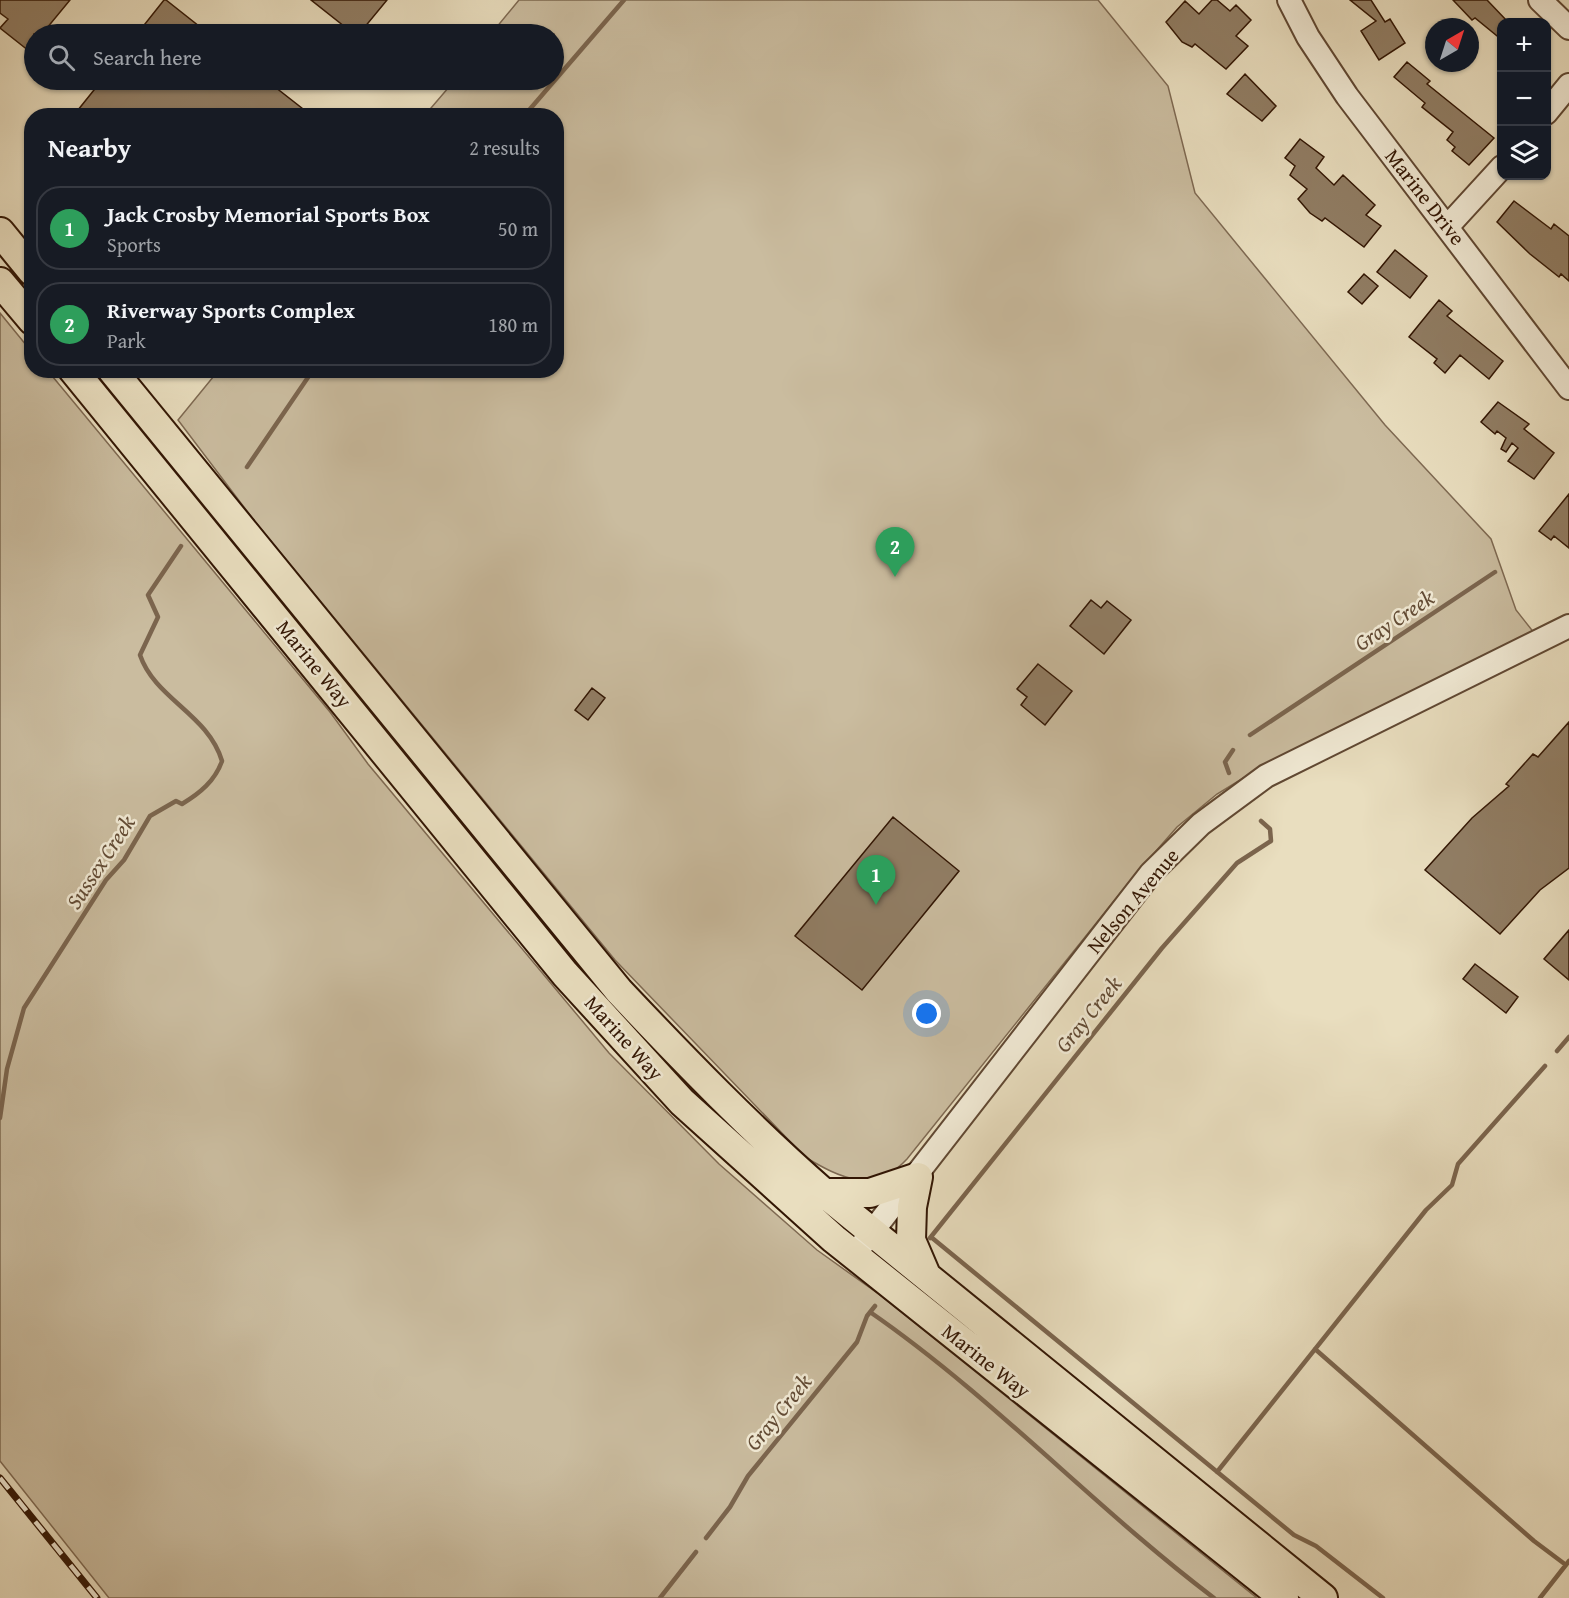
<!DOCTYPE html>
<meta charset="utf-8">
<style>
:root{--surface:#171b24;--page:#20242c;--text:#f1f3f6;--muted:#9ea1a6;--line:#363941;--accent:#c59692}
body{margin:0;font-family:"Gentium Book Plus",serif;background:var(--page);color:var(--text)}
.controls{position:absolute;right:18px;top:18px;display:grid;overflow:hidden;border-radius:12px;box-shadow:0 2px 4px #0004}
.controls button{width:54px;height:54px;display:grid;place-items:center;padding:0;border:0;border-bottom:2px solid var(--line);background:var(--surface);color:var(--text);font:30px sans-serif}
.compass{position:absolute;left:1425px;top:18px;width:54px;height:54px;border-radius:50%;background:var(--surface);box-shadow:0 2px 4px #0004;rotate:39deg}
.you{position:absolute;left:927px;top:1014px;width:21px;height:21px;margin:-15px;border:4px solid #fff;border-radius:50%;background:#1a73e8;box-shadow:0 0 0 9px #1a73e833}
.badge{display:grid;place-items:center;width:39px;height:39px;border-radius:50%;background:var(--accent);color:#fff;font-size:20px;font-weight:700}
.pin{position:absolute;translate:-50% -50px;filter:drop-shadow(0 2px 3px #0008)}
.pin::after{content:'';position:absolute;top:32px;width:21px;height:18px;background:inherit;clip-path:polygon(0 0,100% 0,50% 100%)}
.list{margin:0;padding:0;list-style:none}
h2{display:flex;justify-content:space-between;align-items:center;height:78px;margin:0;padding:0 24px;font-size:26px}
h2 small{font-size:20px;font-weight:400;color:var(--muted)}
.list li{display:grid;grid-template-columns:39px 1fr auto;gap:18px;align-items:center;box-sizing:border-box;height:84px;margin:0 12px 12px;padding:0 12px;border:2px solid var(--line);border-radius:24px}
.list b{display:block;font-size:22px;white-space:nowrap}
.list p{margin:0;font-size:20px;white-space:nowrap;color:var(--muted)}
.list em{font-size:20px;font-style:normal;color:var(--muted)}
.icon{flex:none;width:33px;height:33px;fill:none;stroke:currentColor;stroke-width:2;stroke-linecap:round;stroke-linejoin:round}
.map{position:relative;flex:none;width:1569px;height:1598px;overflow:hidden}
.search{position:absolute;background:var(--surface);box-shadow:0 2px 4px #0004;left:24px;top:24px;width:540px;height:66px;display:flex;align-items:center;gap:15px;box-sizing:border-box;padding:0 21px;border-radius:33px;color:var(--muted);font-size:22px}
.panel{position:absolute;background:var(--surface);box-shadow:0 2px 4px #0004;left:24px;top:108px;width:540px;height:270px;border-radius:24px}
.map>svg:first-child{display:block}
.green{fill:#cabc9f;stroke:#7e6952;stroke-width:1.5}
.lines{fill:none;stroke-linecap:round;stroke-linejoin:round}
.stream{stroke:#7b654e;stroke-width:4.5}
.building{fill:#917e65;stroke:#321604;stroke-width:1.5}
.minor-casing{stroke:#604833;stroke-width:26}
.major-casing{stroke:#321604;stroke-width:32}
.minor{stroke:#f1ead5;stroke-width:22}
.major{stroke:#e9debf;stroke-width:28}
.rail-casing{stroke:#321604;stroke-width:7}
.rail{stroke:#f1ead5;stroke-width:4.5;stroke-dasharray:14;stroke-linecap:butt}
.labels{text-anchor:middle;stroke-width:5;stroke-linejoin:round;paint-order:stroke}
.street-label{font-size:21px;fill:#321604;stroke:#f1ead5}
.water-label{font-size:22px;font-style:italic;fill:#624b35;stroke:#f1ead5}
</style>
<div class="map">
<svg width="1569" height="1598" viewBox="0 0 1569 1598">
<rect width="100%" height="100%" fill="#e9debf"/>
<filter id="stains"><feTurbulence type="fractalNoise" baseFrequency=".00333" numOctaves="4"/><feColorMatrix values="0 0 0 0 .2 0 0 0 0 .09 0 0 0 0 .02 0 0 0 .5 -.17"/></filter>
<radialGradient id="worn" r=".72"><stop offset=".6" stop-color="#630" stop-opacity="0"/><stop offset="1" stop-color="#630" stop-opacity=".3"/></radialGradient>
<path class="green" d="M519,0h579l70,86 27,107 190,232 106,114 25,71 19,24 -285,140 -33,20 -40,33 -43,49 -227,283c-33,36 -67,19 -102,-2l-190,-197 -362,-441 -75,-99 40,-49 338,-1v-254l-131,-1 30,-35h99v-46h-63z
M0,313l31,38 1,19 16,1 282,341 38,52 241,289 110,111 98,86 63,45 377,303h-1148l-109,-137z"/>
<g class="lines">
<path class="stream" d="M524,116l100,-116
M247,467l66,-97
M1250,735l245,-163
M1229,773l-4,-11 8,-12
M1557,1051l12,-14
M0,1118l7,-49 17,-61 82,-128 18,-20 26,-44 26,-15 6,3c18,-11 33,-23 40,-43 -14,-47 -67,-62 -82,-106l18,-38 -10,-22 33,-49
M931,1237l363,298 22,11 67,52
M930,1238l232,-290 75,-85 34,-22 -1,-12 -9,-8
M870,1312c123,85 225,196 344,286
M1315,1349l219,192 32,24
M1217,1472l209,-262 26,-25 6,-21 87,-98
M706,1538l24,-31 18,-31 109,-134 10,-26 8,-10
M660,1598l36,-46
M1540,1598l29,-37"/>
</g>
<path class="building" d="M0,0h70l-28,34h-8v10l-5,7 -29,-23 8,-9 -8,-6z
M164,0h2l43,34h-72z
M311,0h76l-28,34h-5z
M1212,0h5l13,11 6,-6 15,15 -15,16 12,10 -22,23 -31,-25 -3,3 -10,-5 -16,-20 19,-21 14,13z
M1350,0h21l14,22 5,-3 15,24 -26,17 -18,-29 15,-10z
M1453,0h34l21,22h-6v18l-27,-22 -3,2z
M1407,62l23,19 -3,3 67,54 -25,27 -17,-14 3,-4 -8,-7 6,-8 -31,-25 3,-4 -31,-26z
M1245,74l31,32 -14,15 -35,-27z
M102,80h164l46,36h-227l-7,-6z
M1300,139l24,18 -8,11 18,17 9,-10 32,30 -9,10 15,11 -17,21 -39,-29 -3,3 -12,-8 -12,-14 9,-10 -17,-14 5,-9 -10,-8z
M1514,201l37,28 3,-5 15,12v45l-8,-7 -2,3 -29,-23 -33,-32z
M1395,250l32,26 -17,22 -33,-26z
M1364,274l14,12 -16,18 -14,-12z
M1439,300l13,11 -5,5 56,45 -14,18 -29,-24 -15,18 -11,-10 3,-4 -28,-22z
M1498,402l31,22 -5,5 30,24 -20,26 -26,-18 10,-13 -6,-5 -6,9 -5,-3 5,-11 -9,-7 -2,3 -14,-12z
M1569,494v54l-15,-12 -3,4 -12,-9z
M1091,600l10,8 6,-7 24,19 -27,34 -34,-28z
M1038,664l34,27 -27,34 -24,-20 6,-8 -10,-8z
M592,688l13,10 -17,22 -13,-10z
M1569,722v146l-29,22 -40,44 -75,-64 47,-52 37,-32 -3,-2 27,-30 5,3z
M893,817l66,54 -97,119 -67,-54z
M1569,930v50l-25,-21z
M1475,964l43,33 -12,16 -43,-34z"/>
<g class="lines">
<g class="minor-casing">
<path id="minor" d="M1289,0l19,37 39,59 222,292
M1540,0l29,28
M1546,113l23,-28
M1448,226l54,-59
M854,1255l297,-382 50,-49 65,-48 303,-150"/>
</g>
<g class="major-casing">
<path id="major" d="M0,232l32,39
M0,282l32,38
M73,370l492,604 117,128 152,137 450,359
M112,370l507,621c66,70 132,138 205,202l499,405
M824,1193h46l48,-16 -6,30 -1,33 15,35"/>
</g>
<use href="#minor" class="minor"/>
<use href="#major" class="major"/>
<g class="rail-casing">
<path id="rail" d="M0,1478l97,120"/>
</g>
<use href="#rail" class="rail"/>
</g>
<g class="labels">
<g class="street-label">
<text transform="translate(1425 197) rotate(52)" y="7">Marine Drive</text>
<text transform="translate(314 664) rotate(51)" y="7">Marine Way</text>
<text transform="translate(1133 901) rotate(-50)" y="7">Nelson Avenue</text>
<text transform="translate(624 1038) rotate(48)" y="7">Marine Way</text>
<text transform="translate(986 1361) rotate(38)" y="7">Marine Way</text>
</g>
<g class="water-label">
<text transform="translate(1394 620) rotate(-34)" y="8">Gray Creek</text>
<text transform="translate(100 862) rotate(-57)" y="8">Sussex Creek</text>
<text transform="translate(1088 1014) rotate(-51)" y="8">Gray Creek</text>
<text transform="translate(778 1412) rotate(-51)" y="8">Gray Creek</text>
</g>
</g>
<rect width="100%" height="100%" filter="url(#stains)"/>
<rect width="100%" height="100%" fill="url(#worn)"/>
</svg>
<div class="controls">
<button>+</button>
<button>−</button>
<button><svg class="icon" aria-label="layers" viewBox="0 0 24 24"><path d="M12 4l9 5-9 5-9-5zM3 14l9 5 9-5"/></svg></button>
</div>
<svg class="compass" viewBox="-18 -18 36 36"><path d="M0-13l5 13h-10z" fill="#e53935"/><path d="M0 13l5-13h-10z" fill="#9ea1a6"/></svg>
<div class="you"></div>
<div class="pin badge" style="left:876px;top:905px;background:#2e9e5b">1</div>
<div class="pin badge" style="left:895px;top:577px;background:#2e9e5b">2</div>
<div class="search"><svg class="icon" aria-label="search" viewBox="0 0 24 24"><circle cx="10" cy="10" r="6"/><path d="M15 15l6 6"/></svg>Search here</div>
<section class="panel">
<h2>Nearby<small>2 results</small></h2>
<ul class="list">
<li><span class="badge" style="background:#2e9e5b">1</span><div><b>Jack Crosby Memorial Sports Box</b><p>Sports</p></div><em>50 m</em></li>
<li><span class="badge" style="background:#2e9e5b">2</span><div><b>Riverway Sports Complex</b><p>Park</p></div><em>180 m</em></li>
</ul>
</section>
</div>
